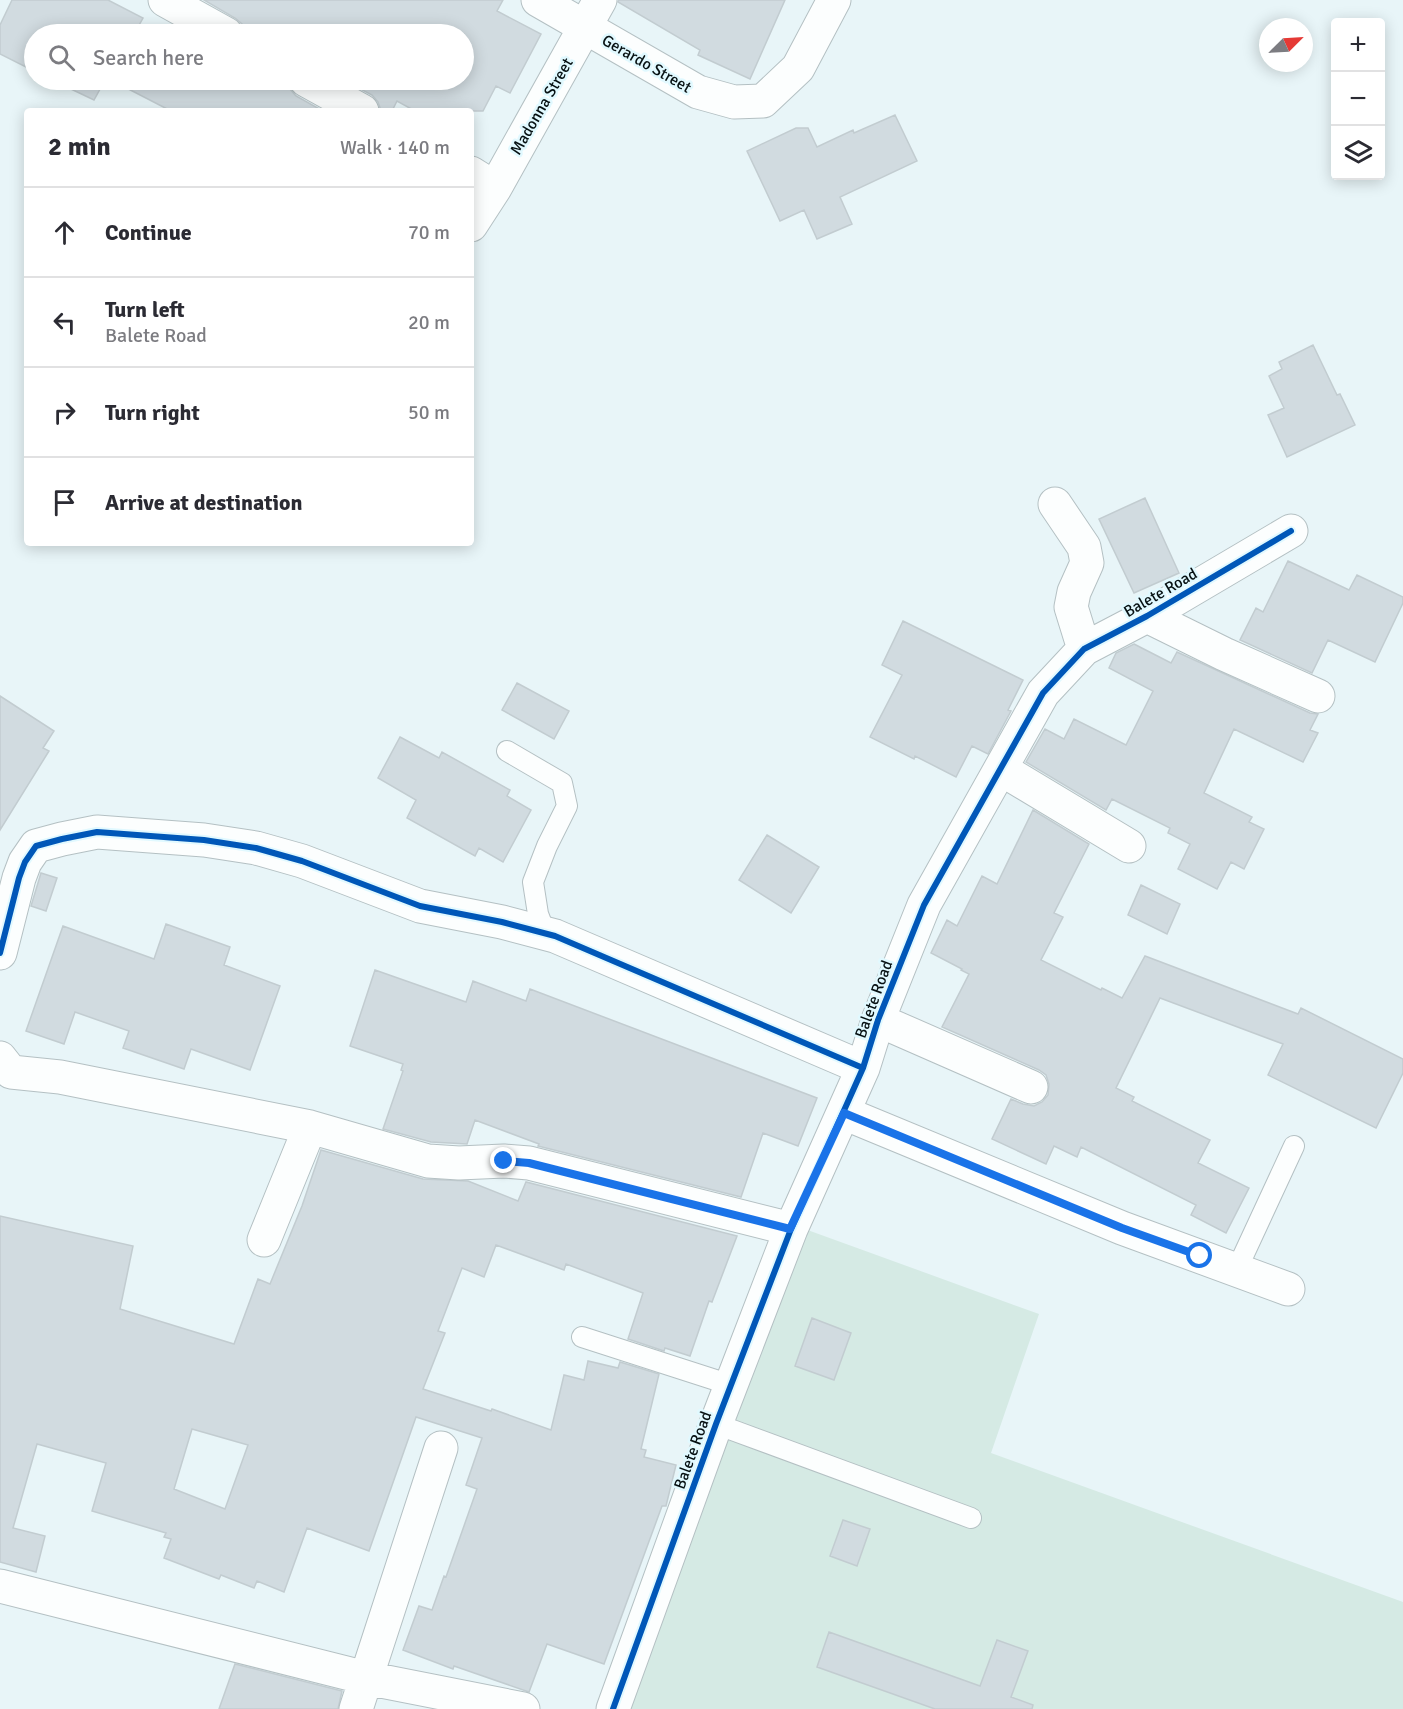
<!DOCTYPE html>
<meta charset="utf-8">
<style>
:root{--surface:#fff;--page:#f7f7f7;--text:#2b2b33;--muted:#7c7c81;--line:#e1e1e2}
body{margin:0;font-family:Signika,sans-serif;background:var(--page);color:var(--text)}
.controls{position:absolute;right:18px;top:18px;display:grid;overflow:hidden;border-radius:6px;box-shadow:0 3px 15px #0003}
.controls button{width:54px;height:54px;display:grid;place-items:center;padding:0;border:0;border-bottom:2px solid var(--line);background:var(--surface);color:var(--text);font:30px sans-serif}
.compass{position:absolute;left:1259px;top:18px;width:54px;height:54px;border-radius:50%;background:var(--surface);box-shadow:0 3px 15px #0003;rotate:66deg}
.stop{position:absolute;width:18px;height:18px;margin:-14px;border:4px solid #1a73e8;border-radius:50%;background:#fff}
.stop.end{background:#1a73e8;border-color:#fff;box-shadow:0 2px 6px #0008}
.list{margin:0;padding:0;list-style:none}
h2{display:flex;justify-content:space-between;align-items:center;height:78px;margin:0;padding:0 24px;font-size:26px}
h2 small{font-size:20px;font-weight:400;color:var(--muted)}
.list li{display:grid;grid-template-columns:39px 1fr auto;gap:18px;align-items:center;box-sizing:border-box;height:90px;padding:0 24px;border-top:2px solid var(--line)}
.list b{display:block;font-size:22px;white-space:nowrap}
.list p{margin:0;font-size:20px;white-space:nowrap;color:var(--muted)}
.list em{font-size:20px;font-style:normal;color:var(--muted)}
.icon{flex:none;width:33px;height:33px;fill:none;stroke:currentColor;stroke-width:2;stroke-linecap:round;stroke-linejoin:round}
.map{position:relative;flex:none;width:1403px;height:1709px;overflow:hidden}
.search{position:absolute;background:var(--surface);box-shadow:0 3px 15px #0003;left:24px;top:24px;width:450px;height:66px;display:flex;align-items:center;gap:15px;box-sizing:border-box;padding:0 21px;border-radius:33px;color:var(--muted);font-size:22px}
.panel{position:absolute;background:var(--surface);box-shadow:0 3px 15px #0003;left:24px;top:108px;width:450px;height:438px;border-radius:6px}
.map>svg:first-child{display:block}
.green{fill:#d5eae4}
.building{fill:#d1dbe0;stroke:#c2ccd0;stroke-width:1.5;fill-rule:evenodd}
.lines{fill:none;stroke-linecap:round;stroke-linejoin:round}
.service-casing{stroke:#b4c0c3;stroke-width:22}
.minor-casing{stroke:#b4c0c3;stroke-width:35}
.service{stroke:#fcfefe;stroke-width:20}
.minor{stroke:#fcfefe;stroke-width:33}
.cycleway-casing{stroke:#e1f9ff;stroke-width:10}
.cycleway{stroke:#0057b8;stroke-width:6}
.route{stroke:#1a73e8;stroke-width:8}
.labels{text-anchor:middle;stroke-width:5;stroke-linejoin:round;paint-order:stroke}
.street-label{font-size:16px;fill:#061012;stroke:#e1f9ff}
</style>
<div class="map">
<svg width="1403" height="1709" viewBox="0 0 1403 1709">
<rect width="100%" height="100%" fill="#e8f5f8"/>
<path class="green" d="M780,1220l259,94 -48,139 412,149v107h-795z"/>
<path class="building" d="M12,0h96l35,18 -9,16h-100v37l-34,-17v-29z
M204,0h299l-6,11 44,23 -31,59 -14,-7 -13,25h-68l-18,-10 -5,10h-11l-3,-9 -6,-7 -28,-15h120v-46h-210l-11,-5 -1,-5 -7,-6z
M619,0h166l-35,79 -52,-24 2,-5 -82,-48z
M52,80h53l-11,20z
M111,80h176l3,9 6,7 27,15h-152z
M895,115l22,46 -77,36 12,27 -35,15 -13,-29 -24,11 -33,-70 49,-23h12l9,19 36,-17 1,3z
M1313,345l24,50 3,-1 15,31 -68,32 -19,-42 16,-7 -15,-32 13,-7 -3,-7z
M1145,498l34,75 -45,20 -35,-74z
M1288,561l61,29 8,-15 46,22v6l-28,59 -47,-22 -16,33 -72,-33 16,-32 7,4z
M903,621l120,59 -15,30 3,1 -23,43 -16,-8 -16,31 -41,-21 -1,3 -44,-22 32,-62 -20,-10z
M1134,644l37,19 6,-11 133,61 8,1 -8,16 8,3 -15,29 -69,-33 -30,64 48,24 -3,5 15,7 -20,40 -13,-7 -14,27 -39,-20 12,-25 -22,-11 2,-5 -58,-29 -6,11 -80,-48 19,-33 19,10 10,-20 52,26 27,-54 -44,-23 7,-15z
M517,683l52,28 -15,28 -52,-29z
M0,696l54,35 -11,17 6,3 -49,79z
M400,737l39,21 3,-6 68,38 -3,6 24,14 -28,52 -24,-14 -4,8 -68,-38 9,-18 -38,-22z
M1033,810l56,34 -35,69 9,4 -22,43 60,30 1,-2 20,10 23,-42 153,58 3,-6 102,51v14l-27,55 -108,-53 15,-31 -123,-46 -44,90 18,9 -2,4 78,39 -12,23 51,25 -23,45 -35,-18 5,-10 -115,-58 -4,10 -23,-11 -8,18 -54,-25 19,-40 12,5 11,2 8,-4 6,-7 1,-11 -3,-9 -7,-5 -97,-43 27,-53 -8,-4 1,-1 -31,-16 16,-33 10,6 25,-50 15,8z
M767,835l52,32 -28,46 -52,-33z
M41,873l16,5 -11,33 -15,-5z
M1141,885l39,19 -13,30 -39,-19z
M166,924l64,23 -6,18 56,21 -30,84 -59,-21 -7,20 -61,-21 6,-17 -54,-19 -11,32 -38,-13 37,-105 91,33z
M375,970l91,32 7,-21 53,20 4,-12 287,109 -19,48 -35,-13 -22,64 -203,-51 1,-2 -64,-24 -8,24 -36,-2 -48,-13 20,-58 -2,-1 2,-6 -53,-18z
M321,1150l102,29 45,2 50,20 8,-19 211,54 -25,66 -3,-1 -19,55 -25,-8 -1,3 -36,-12 15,-46 -77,-29 -2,6 -68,-25 -12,32 -22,-9 -24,63 7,2 -22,56 68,22 1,-2 59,21 13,-55 20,5 4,-19 30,7 2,-6 39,12 -18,75 5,1 -2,7 32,8 -10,41h-4l-58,158 -57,-20 -18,48 -75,-26 -1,3 -50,-19 16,-44 13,4 12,-34 2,1 31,-88 -11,-4 16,-47 -66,-21 -47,134 -62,-23 -23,64 -27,-11 -3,7 -33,-13 -2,4 -55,-21 7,-19 -7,-2 2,-4 -74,-22 14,-48 -69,-19 -24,84 32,8 -9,36 -36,-10v-346l133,30 -13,63 114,35 24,-65 12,5 32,-78zM192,1429l56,16 -23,64 -51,-20z
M812,1318l39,15 -17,47 -39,-14z
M843,1520l27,9 -13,37 -27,-10z
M829,1632l151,54 17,-46 31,11 -17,46 22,8 -1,4h-97l-118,-42z
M235,1664l107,27 -4,18h-119z"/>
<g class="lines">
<g class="service-casing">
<path id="service" d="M507,751l55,32 5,23 -20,40 -14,36 5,32 8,21
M1237,1269l57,-123
M582,1337l149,48
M716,1424l255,94"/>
</g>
<g class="minor-casing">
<path id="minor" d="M165,0l61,34
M538,0l160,92 36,10 29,-1 35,-33 36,-68
M306,80l56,31
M471,173l24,15 105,-188
M471,225l24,-37
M1055,504l29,43 3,16 -13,29 -3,15 13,42
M1147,616l77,38 94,42
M1001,769l128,77
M0,953l19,-75 6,-16 11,-16 26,-7 35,-7 107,8 52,8 46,13 118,45 82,16 53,14 308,132
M878,1020l153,67
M0,1058l11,14 49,5 250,50 118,34 31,2 45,-2 25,2 262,66
M844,1113l278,115 166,61
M264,1240l46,-113
M0,1586l366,92 157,31
M356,1709l85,-261
M613,1709l103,-285 75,-195 72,-161 15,-48 46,-115 119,-212 41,-44 63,-33 144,-85"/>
</g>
<use href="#service" class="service"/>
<use href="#minor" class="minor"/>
<g class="cycleway-casing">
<path id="cycleway" d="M0,953l19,-75 6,-16 11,-16 26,-7 35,-7 107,8 52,8 46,13 118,45 82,16 53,14 308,132
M613,1709l103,-285 75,-195 72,-161 15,-48 46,-115 119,-212 41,-44 63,-33 144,-85"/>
</g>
<use href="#cycleway" class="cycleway"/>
</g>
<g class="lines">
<path class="route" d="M504,1161l25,2 261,66 54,-116 278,115 78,28"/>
</g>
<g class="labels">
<g class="street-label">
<text transform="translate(647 63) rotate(30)" y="6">Gerardo Street</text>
<text transform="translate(541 106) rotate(-60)" y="6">Madonna Street</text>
<text transform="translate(1160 592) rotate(-30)" y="6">Balete Road</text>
<text transform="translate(873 999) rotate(-70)" y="6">Balete Road</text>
<text transform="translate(692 1450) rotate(-70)" y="6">Balete Road</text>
</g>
</g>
</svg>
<div class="controls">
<button>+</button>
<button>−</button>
<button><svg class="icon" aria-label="layers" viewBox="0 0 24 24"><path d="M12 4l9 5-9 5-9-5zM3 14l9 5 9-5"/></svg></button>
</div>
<svg class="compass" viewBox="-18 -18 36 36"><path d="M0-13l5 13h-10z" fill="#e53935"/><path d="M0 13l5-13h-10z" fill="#7c7c81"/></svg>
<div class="stop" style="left:1200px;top:1256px"></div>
<div class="stop end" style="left:504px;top:1161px"></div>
<div class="search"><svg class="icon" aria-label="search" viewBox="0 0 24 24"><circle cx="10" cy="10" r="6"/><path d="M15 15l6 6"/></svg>Search here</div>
<section class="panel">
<h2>2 min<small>Walk · 140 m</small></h2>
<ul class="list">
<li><svg class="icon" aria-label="ahead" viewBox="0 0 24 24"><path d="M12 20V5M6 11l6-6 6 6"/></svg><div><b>Continue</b></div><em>70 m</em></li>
<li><svg class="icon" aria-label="left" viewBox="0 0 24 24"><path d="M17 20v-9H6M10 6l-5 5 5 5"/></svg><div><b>Turn left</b><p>Balete Road</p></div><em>20 m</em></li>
<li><svg class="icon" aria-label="right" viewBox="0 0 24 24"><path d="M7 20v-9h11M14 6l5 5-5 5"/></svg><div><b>Turn right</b></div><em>50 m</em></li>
<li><svg class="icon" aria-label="arrive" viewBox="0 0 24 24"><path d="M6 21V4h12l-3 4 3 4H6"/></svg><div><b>Arrive at destination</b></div></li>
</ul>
</section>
</div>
